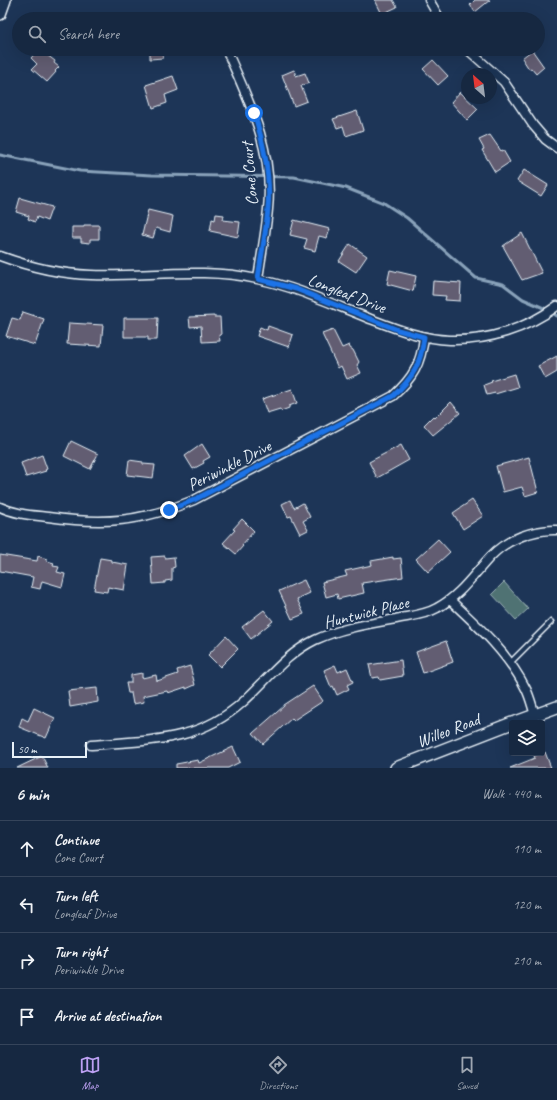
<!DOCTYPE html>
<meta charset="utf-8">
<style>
:root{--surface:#162841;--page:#1f3048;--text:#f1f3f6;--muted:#9ea6b1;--line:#35445a;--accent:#bca0f2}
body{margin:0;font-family:Caveat,sans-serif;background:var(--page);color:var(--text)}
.controls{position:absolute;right:12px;bottom:12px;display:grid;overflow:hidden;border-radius:4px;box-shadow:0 4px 16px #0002}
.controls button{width:36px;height:36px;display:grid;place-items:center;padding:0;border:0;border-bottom:1px solid var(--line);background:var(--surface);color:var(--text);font:20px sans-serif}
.compass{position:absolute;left:461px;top:68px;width:36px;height:36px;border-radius:50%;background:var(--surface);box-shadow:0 4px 16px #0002;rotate:332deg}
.scale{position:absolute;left:12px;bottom:10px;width:75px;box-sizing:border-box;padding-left:4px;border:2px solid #e8f1f8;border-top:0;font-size:11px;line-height:14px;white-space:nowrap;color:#e8f1f8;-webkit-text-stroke:3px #1d3557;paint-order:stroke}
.stop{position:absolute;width:12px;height:12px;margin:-9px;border:3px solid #1a73e8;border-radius:50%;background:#fff}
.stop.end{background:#1a73e8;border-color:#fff;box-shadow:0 1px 4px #0008}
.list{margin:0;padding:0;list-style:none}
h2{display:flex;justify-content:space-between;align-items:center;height:52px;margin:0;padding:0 16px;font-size:17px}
h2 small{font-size:13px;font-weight:400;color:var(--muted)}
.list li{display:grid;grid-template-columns:26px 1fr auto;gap:12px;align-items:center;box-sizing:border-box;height:56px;padding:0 16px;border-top:1px solid var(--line)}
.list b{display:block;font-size:15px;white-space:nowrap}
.list p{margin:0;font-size:13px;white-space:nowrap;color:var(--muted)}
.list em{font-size:13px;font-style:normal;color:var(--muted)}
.icon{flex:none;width:22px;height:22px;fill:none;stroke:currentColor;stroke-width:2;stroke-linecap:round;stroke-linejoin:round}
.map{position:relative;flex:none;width:557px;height:768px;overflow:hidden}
.search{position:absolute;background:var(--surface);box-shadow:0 4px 16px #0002;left:12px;right:12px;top:12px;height:44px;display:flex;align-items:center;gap:10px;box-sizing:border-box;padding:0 14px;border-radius:22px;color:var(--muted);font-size:15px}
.sheet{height:276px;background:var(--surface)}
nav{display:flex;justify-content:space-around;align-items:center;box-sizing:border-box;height:56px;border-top:1px solid var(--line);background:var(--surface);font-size:11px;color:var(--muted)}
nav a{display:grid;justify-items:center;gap:2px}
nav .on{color:var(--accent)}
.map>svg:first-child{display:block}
.green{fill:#4f7273;stroke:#9cb2b6}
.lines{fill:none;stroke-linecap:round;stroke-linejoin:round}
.stream{stroke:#89a2ba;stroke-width:3}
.building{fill:#625d72;stroke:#e8f1f8}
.lane-casing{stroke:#e8f1f8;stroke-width:7}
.street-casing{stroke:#e8f1f8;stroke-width:11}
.secondary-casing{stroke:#e8f1f8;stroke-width:14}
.lane{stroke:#1d3557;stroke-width:4}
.street{stroke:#1d3557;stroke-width:8}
.secondary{stroke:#1d3557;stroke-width:11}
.route{stroke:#1a73e8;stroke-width:5}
.labels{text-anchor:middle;stroke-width:4;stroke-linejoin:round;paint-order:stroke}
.street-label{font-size:17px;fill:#e8f1f8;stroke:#1d3557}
</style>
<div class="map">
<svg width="557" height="768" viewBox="0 0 557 768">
<rect width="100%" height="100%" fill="#1d3557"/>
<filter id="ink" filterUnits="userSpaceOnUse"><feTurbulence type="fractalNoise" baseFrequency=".025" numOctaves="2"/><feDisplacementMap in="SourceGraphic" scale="8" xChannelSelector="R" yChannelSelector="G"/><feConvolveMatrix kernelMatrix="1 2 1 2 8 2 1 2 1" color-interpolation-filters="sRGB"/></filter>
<g filter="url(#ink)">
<path class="green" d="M504,582l24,27 -12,11 -24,-26z"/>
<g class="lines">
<path class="stream" d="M0,155l80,16 72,4 142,2 52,11 38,15 23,15 69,60 27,6 20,15 23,10 11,7"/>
</g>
<path class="building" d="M375,0h18l4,7 -15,7z
M475,0h15l-15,12 -5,-7z
M39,49l16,12 -1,2 5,4 -4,4 1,1 -9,10 -15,-13 5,-5 -6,-6z
M150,49h13v9l-13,1z
M532,50l12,17 -8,7 -5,-6 -2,1 -7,-11z
M433,60l15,16 -10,9 -15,-16z
M294,70l2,6 9,-3 4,10 -8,3 6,15 -13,5 -12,-31z
M173,76l5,14 -13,5 2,8 -14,5 -7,-23z
M460,92l18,17 -11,11 -16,-18z
M357,111l6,19 -17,6 -3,-10 -6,2 -4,-9z
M490,135l11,16 2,-1 7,12 -15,10 -13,-22 2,-1 -5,-9z
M524,170l24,15 -7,11 -24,-15z
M20,198l32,9 -5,14 -10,-4 -2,5 -7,-3 1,-3 -13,-4z
M148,210l25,6 -3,16 -14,-4 -3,10 -11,-3z
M216,214l8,1 -1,5 17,2 -2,15 -28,-6 2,-12 3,1z
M294,220l36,9 -3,9 -8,-2 -4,15 -11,-3 3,-9 -17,-4z
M84,225h15v14h-9v4l-9,-1v-4h-9v-11h12z
M522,233l20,40 -20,7 -19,-34z
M350,244l17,12 -11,16 -17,-11z
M390,270l26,6 -3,15 -26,-7z
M433,281l28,2 -1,18 -15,-1 1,-4 -14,-1z
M23,312l21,7 -9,26 -29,-9 6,-18 8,2z
M214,316v1h6l1,18h-2l1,6 -18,1 -1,-16 -11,1 -1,-10z
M124,318h34l-1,22h-9v-3h-24z
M69,323l34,2 -2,21 -34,-2z
M268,326l25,9 -4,12 -32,-11 3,-9 7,3z
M333,330l9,18 7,-3 1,3 3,2 6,12 -2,3 4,8 -14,6 -6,-13 -3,2 -16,-34z
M557,356v16l-12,7 -7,-13z
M514,374l4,13 -23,7v-1l-8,2 -3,-10 8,-3 -1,-1z
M292,389l5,14 -8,3v2l-8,3 -1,-2 -13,4 -5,-14z
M451,402l9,11 -27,22 -9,-10 9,-9 2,2z
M71,441l27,13 -8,15 -26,-13z
M202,444l8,13 -7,4 1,2 -11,6 -8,-13z
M401,445l8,15 -32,18 -8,-16z
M42,455l5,14 -2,1 1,1 -20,6 -5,-14z
M529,457l9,35 -13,4 -3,-9 -19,5 -7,-26z
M129,460l14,2v2l12,1 -2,13 -26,-3z
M290,500l4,8 9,-5 7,14 -7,4 5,9 -8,4 -9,-18 -3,1 -6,-13z
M472,500l11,16 -20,13 -10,-16z
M242,519l12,12 -12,14 1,1 -7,8 -13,-11 12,-13 -2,-1z
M438,539l12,13 -22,20 -12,-13z
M0,555l37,6 1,-5 9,3v2l7,2 -1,3 6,1 -2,5 8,2 -3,13 -20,-6 -2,8 -9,-2 2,-10 -33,-6z
M165,556v2l9,-1 1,10 -3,1v12l-7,1v2l-12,1 -2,-27z
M393,557v2l8,-1 2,19 -41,6 2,10 -26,6 -1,-5 -11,3 -4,-15 25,-6 -2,-5 27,-6 -1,-4z
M100,558l12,2v2l16,3 -4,25 -16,-3 -1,5 -13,-2z
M304,580l6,13 -13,6 7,15 -12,5 -13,-28z
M264,610l9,11 -22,18 -9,-12z
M226,636l12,13 -18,18 -12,-12z
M446,641l7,21 -30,11 -7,-21z
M401,660l2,16 -23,4 -1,-3 -7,1 -3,-13z
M335,665l3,7 9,-4 6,14 -6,3 2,4 -12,6 -4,-9 -2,1 -7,-17z
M190,666l5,19 -9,4v-2l-18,6 -1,-2 -24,5 1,6 -11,2 -2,-11h-3l-2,-10h5v-8l11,-2v5l14,-3 1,6 21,-7 -1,-4z
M313,686l10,15 -29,19 -2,-2 -29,26 -10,-11 31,-27v-1z
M97,688l1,14 -28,5 -2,-16z
M34,708l21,10 -9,20 -27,-11 3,-9 6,3z
M233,747l7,15 -12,6h-52v-4l22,-4 1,3z
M545,752l6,16h-41l25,-10 -1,-2z
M42,756l6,12h-31z"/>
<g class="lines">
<g class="lane-casing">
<path id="lane" d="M510,663l41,-41"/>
</g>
<g class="street-casing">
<path id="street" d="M429,0l11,19
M226,49c23,52 48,101 42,160 -2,23 -7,47 -10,70
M467,49l37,33 29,43 12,14 12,9
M0,256c30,11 59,18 91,19 56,2 111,-8 166,4 39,8 75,25 111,39 26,10 53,21 82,22 38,1 76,-11 107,-34
M0,507c15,7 31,8 48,10 57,8 92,5 146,-17l199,-104c20,-18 28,-32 31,-59
M450,600c28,26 58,53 76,89 4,8 6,17 9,26
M91,745c58,-5 107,-2 153,-44 23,-21 42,-47 71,-61 26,-12 53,-16 81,-21 14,-3 29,-4 41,-11 23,-12 37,-34 54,-52 16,-17 43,-27 66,-26"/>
</g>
<g class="secondary-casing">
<path id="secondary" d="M0,14l5,-14
M513,723l44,-16
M396,768l116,-45"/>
</g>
<use href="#lane" class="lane"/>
<use href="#street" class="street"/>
<use href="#secondary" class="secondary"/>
</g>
</g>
<g class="lines" filter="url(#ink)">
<path class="route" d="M169,510l25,-10 199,-104c20,-18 28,-32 31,-59l-26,-7 -102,-41 -38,-10c3,-23 8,-47 10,-70 3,-33 -4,-65 -14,-96"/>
</g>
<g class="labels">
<g class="street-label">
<text transform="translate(249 174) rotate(-95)" y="6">Cone Court</text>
<text transform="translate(347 293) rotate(21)" y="6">Longleaf Drive</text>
<text transform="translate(229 465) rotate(-27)" y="6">Periwinkle Drive</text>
<text transform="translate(366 612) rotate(-14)" y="6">Huntwick Place</text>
<text transform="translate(448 730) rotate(-21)" y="6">Willeo Road</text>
</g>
</g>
</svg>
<div class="controls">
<button><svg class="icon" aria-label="layers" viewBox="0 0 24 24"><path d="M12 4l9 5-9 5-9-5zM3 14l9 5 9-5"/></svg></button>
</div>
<svg class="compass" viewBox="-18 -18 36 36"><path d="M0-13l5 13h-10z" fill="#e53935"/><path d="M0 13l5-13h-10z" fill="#9ea6b1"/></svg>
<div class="scale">50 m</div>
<div class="stop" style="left:254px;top:113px"></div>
<div class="stop end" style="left:169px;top:510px"></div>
<div class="search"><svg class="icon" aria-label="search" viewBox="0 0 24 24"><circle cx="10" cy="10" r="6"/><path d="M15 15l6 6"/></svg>Search here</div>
</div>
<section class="sheet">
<h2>6 min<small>Walk · 440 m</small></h2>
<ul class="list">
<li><svg class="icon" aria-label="ahead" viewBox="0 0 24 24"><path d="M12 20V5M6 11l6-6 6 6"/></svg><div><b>Continue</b><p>Cone Court</p></div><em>110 m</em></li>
<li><svg class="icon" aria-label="left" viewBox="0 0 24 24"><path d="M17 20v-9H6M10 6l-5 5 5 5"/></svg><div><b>Turn left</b><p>Longleaf Drive</p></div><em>120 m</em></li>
<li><svg class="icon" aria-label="right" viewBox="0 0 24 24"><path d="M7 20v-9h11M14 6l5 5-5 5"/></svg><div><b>Turn right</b><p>Periwinkle Drive</p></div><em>210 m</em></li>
<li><svg class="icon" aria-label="arrive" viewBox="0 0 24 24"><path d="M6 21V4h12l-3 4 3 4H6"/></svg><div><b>Arrive at destination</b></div></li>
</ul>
</section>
<nav>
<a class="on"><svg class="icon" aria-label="map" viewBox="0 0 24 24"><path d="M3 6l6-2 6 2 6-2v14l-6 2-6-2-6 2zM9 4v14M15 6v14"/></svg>Map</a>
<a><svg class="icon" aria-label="directions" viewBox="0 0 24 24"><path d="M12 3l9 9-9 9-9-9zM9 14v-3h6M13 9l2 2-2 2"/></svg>Directions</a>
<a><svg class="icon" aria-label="saved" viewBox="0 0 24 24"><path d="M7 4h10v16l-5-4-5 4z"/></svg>Saved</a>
</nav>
